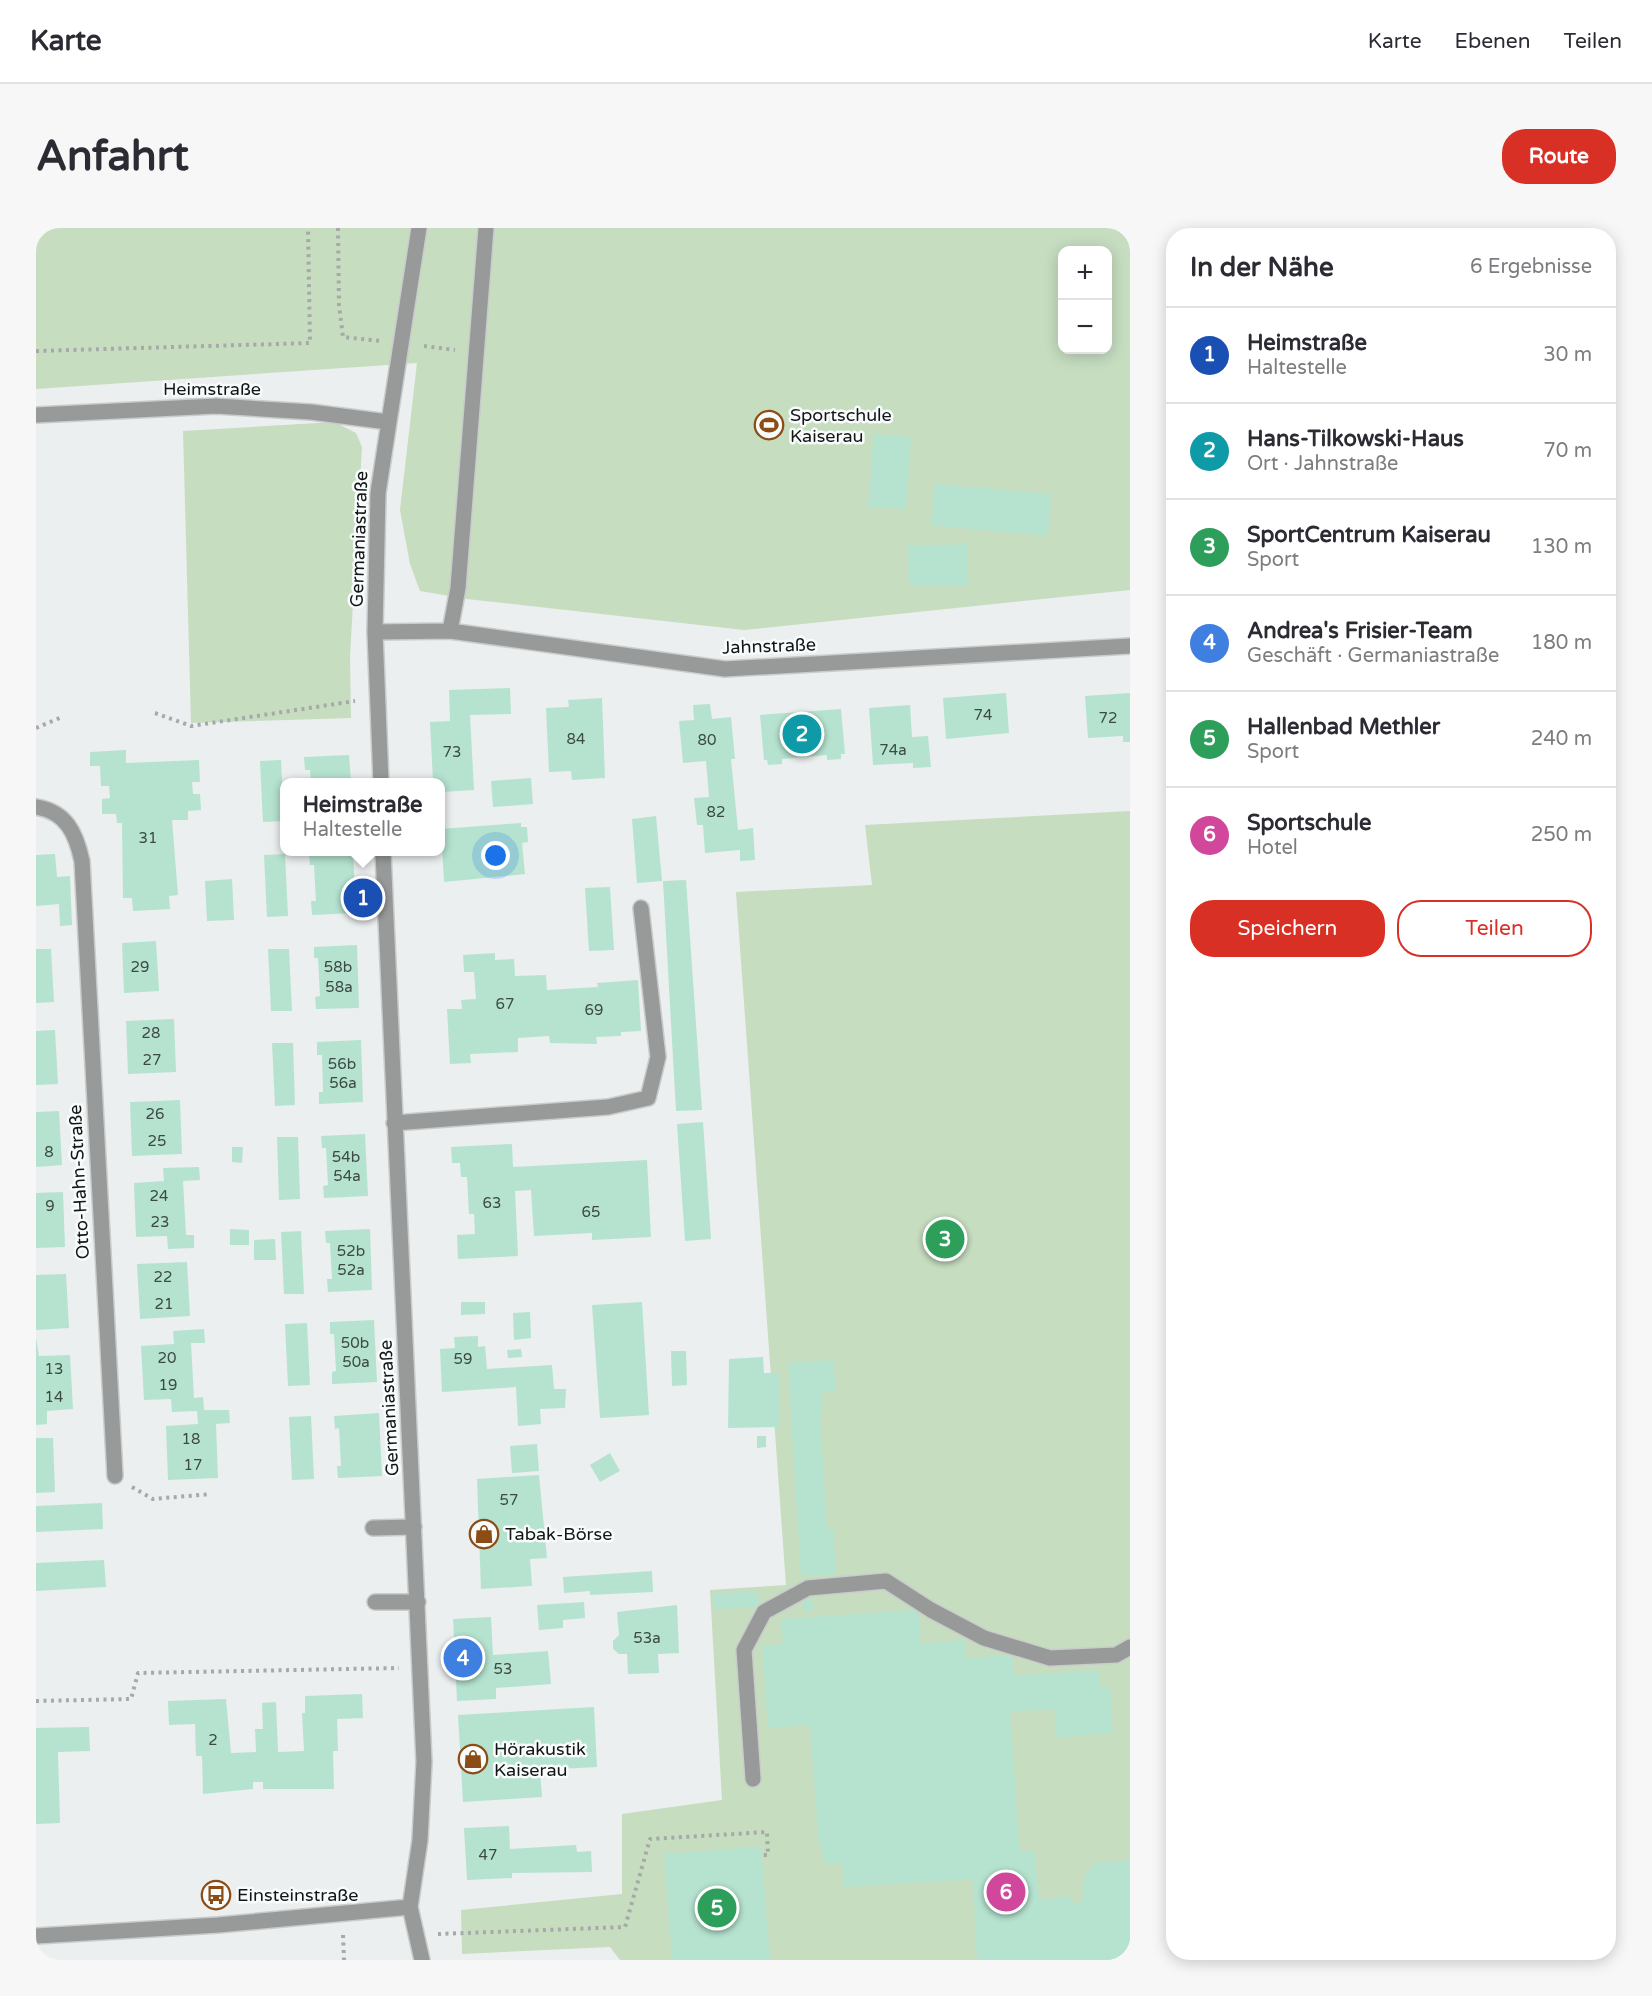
<!DOCTYPE html>
<html lang="de">
<meta charset="utf-8">
<style>
:root{--surface:#fff;--page:#f7f7f7;--text:#2b2b33;--muted:#7c7c81;--line:#e1e1e2;--accent:#d93025}
body{margin:0;font-family:"Varela Round",sans-serif;background:var(--page);color:var(--text)}
.controls{position:absolute;right:18px;top:18px;display:grid;overflow:hidden;border-radius:12px;box-shadow:0 3px 15px #0003}
.controls button{width:54px;height:54px;display:grid;place-items:center;padding:0;border:0;border-bottom:2px solid var(--line);background:var(--surface);color:var(--text);font:30px sans-serif}
.you{position:absolute;left:460px;top:628px;width:21px;height:21px;margin:-15px;border:4px solid #fff;border-radius:50%;background:#1a73e8;box-shadow:0 0 0 9px #1a73e833}
.badge{display:grid;place-items:center;width:39px;height:39px;border-radius:50%;background:var(--accent);color:#fff;font-size:20px;font-weight:700}
.pin{position:absolute;translate:-50% -50%;border:3px solid #fff;box-shadow:0 2px 6px #0006}
.popup{position:absolute;left:244px;top:550px;width:165px;height:78px;box-sizing:border-box;display:grid;place-content:center;border-radius:12px;background:var(--surface);filter:drop-shadow(0 2px 4px #0005);font-size:20px;white-space:nowrap;color:var(--muted)}
.popup b{font-size:22px;color:var(--text)}
.popup::after{content:'';position:absolute;left:50%;top:100%;margin-left:-12px;border:12px solid transparent;border-top-color:var(--surface)}
.list{margin:0;padding:0;list-style:none}
h2{display:flex;justify-content:space-between;align-items:center;height:78px;margin:0;padding:0 24px;font-size:26px}
h2 small{font-size:20px;font-weight:400;color:var(--muted)}
.list li{display:grid;grid-template-columns:39px 1fr auto;gap:18px;align-items:center;box-sizing:border-box;height:96px;padding:0 24px;border-top:2px solid var(--line)}
.list b{display:block;font-size:22px;white-space:nowrap}
.list p{margin:0;font-size:20px;white-space:nowrap;color:var(--muted)}
.list em{font-size:20px;font-style:normal;color:var(--muted)}
.actions{display:flex;gap:12px;padding:18px 24px}
.actions a{flex:1;padding:14px 0;border:2px solid var(--accent);border-radius:24px;text-align:center;font-size:21px;color:var(--accent)}
.actions .main{background:var(--accent);color:#fff}
.map{position:relative;flex:none;width:1094px;height:1732px;overflow:hidden;border-radius:24px}
header{display:flex;align-items:center;gap:36px;box-sizing:border-box;height:84px;padding:0 30px;background:var(--surface);border-bottom:2px solid var(--line)}
header strong{font-size:28px}
nav{display:flex;gap:33px;margin-inline-start:auto;font-size:21px}
.intro{display:flex;align-items:center;justify-content:space-between;box-sizing:border-box;height:144px;padding:0 36px}
h1{margin:0;font-size:42px}
.button{padding:15px 27px;border-radius:24px;background:var(--accent);color:#fff;font-size:21px;font-weight:700}
main{display:flex;gap:36px;padding:0 36px}
aside{flex:1;background:var(--surface);border-radius:24px;box-shadow:0 3px 15px #0003}
.map>svg:first-child{display:block}
.grass{fill:#c6ddc0;fill-rule:evenodd}
.building{fill:#b5e3d0}
.lines{fill:none;stroke-linecap:round;stroke-linejoin:round}
.minor-casing{stroke:#c9cccc;stroke-width:18}
.path{stroke:#a6a9a9;stroke-width:4;stroke-dasharray:3 4.5;stroke-linecap:butt}
.minor{stroke:#989a9a;stroke-width:15}
.labels{text-anchor:middle;stroke-width:5;stroke-linejoin:round;paint-order:stroke}
.number-label{font-size:15px;fill:#3c4944}
.street-label{font-size:18px;fill:#141616;stroke:#f9fcfc}
.poi-label{font-size:18px;fill:#141616;stroke:#f9fcfc;text-anchor:start}
</style>
<header>
<strong>Karte</strong>
<nav><a>Karte</a><a>Ebenen</a><a>Teilen</a></nav>
</header>
<div class="intro"><h1>Anfahrt</h1><a class="button">Route</a></div>
<main>
<div class="map">
<svg width="1094" height="1732" viewBox="0 0 1094 1732">
<rect width="100%" height="100%" fill="#ebefef"/>
<path class="grass" d="M0,0h1094v362l-386,40 -277,-31 -47,-8 -10,-27 -10,-54 17,-147 -381,26zM1026,22h46v100h-46z
M298,194l22,11 6,14 -12,209 1,62 -160,5 -8,-292z
M1094,583v1149h-510l-10,-13 -148,7 -1,-44 161,-16v-80l100,-14 -12,-210 76,-5 -50,-693 136,-7 -7,-60z"/>
<path class="building" d="M838,206l37,3 -5,72 -38,-2z
M899,256l116,10 -3,42 -117,-11z
M931,316l1,41 -59,1 -1,-40z
M474,460l1,26 -41,1 4,75 -33,2v-10h-8l-3,-60 20,-1 -1,-31z
M970,465l3,40 -63,6 -3,-41z
M1094,465v49h-7v-6l-35,2 -3,-42z
M566,470l3,80 -33,2 -1,-9 -22,1 -3,-64 23,-1 -1,-7z
M674,476l2,15 19,-2 4,42h-4l7,71 15,-2 2,32 -15,1v-11l-35,3 -2,-28h-6l-3,-27 15,-1 -3,-36 -23,2 -4,-42 15,-1 -1,-15z
M874,477l2,32 16,-1 3,31 -18,1v-5l-40,2 -4,-57z
M805,481l4,45h-4v5l-14,1v-5l-45,4v5l-14,1 -1,-5h-3l-4,-45z
M90,522v13l73,-3 1,22h-8l1,12h7l1,16 -13,1v9h-16l6,75 -9,1 1,13 -37,2 -1,-13h-9l-1,-75h-5l-1,-9h-14v-15l8,-1 -1,-12h-8l-1,-20h-10v-14z
M313,527l2,27h-40l-1,-12h-5l-1,-13z
M245,532l3,61 -21,1 -3,-61z
M495,550l2,26 -40,3 -2,-26z
M620,588l6,65 -25,2 -5,-64z
M485,595v4h6l1,15 -6,1 3,31 -81,8 -3,-53z
M273,624h44l3,61 -44,2 -1,-14h5l-1,-17 -1,-19h-4z
M19,626l2,23 13,-1 2,49 -12,1 -1,-22 -23,2v-51z
M249,626l3,62 -21,1 -3,-62z
M196,651l2,41 -27,1 -2,-40z
M650,652l16,230 -26,1 -13,-230z
M574,659l4,63 -25,1 -4,-63z
M120,713l3,50 -35,2 -2,-50z
M321,717l2,63 -43,1 -1,-12 5,-1 -2,-38h-4v-11z
M0,721h15l3,53 -18,1z
M232,721h21l3,62h-21z
M459,725v7l19,-1 1,17 31,-1 1,15 51,-3 -1,-4 41,-3 3,51 -20,1v4l-25,1 1,7 -47,-1 -1,-7 -31,2v14l-48,2 1,9 -21,1 -3,-55h15l-1,-9 15,-1 -2,-27h-10l-1,-17z
M138,791l2,53 -48,2 -2,-53z
M19,802l3,54 -22,1v-54z
M325,812l2,62 -44,2v-12h4l-1,-37h-5v-13z
M236,815h21l2,62 -20,1z
M144,872l2,54 -50,2 -2,-54z
M23,883l3,54 -26,2v-55z
M667,894l8,117 -26,2 -8,-117z
M329,906l3,62 -44,2 -1,-12 5,-1 -2,-37h-4l-1,-12z
M241,909h21l2,62 -21,1z
M476,916l1,23 134,-7 4,77 -59,3v-7l-58,3 -3,-46 -16,1 3,65 -60,3 -1,-24 18,-1 -1,-20h-5l-2,-37h-6l-1,-14h-8l-1,-16z
M196,919h11l-1,16 -10,-1z
M163,939l1,13 -17,1 3,54h8v13l-26,1 -1,-13 -31,1 -2,-54 30,-2 -1,-13z
M27,964l2,55 -29,1v-55z
M194,1001l19,1v15h-19z
M334,1001l2,61 -44,2 -1,-13h5l-2,-36h-4l-1,-12z
M265,1003l3,63h-20l-3,-62z
M239,1011l1,21h-22v-20z
M151,1034l3,54 -50,3 -3,-55z
M30,1046l3,54 -33,2v-55z
M425,1074h24v12l-24,1z
M606,1074l7,113 -49,3 -8,-113z
M494,1084l1,26 -17,2 -1,-27z
M338,1092l3,62 -45,2v-12l4,-1 -1,-19 -1,-18h-4v-12z
M271,1095l3,62 -22,1 -3,-62z
M168,1101l1,14h-14l3,55 9,-1 1,13h25l1,13 -14,1 2,54 -50,2 -2,-54 32,-2 -1,-13 -25,1 -1,-13 -27,1 -3,-54 33,-2 -1,-13z
M442,1108v11l7,-1 2,23 65,-4 2,24h12l-1,19 -25,1 1,15 -23,2 -2,-39 -74,5 -2,-43 15,-1 -1,-11z
M0,1109l3,19 31,-1 3,54 -26,2v13l-11,1z
M485,1121l1,8 -14,1 -1,-8z
M635,1123h15l1,34 -15,1z
M727,1129l1,16h15l1,54 -52,1 1,-69z
M797,1132l3,31 -15,2 1,25h-2l7,112 6,-1 3,45 -35,2 -13,-213z
M343,1185l3,63 -44,2 -1,-12h4l-2,-38 -4,1 -1,-13z
M275,1188l3,63 -22,1 -3,-63z
M721,1208h9v11l-9,1z
M0,1210h17l2,54 -19,1z
M501,1216l2,27 -27,2 -2,-27z
M574,1225l10,18 -20,11 -10,-17z
M503,1247l8,83 -17,1 2,27 -51,3 -4,-110z
M66,1275l1,26 -67,3v-26z
M68,1332l2,27 -70,4v-28z
M616,1343l1,21 -63,3v-4l-26,2 -1,-16z
M722,1363l1,16 -45,2 -1,-15z
M776,1370l1,13h-9l-1,-12z
M548,1374l1,16 -22,2v8l-24,2 -2,-25z
M641,1377l2,48 -21,1 1,19 -31,1 -1,-20h-8l-6,-5v-8l6,-6 -2,-23z
M882,1382l2,34 45,-4 1,18 46,-3 1,21 86,-6 1,17 10,-1 3,47 -57,4 -2,-28 -44,3 8,119 2,21 15,-1 4,49 32,-4v7l13,-1 -1,-25 12,-14 35,-3v100h-153l-4,-81 -129,8 -2,-25 -19,2 -1,-19h-3l-9,-120 -42,3 -6,-82 21,-2 -2,-25z
M455,1389l2,38 55,-4 3,33 -55,4v11l-39,2 -4,-82z
M326,1466l1,24 -26,1 1,32h-5l1,38h-71v-7h-10v7l-50,5 -1,-38h-6l-1,-32 -26,1 -1,-24 58,-2 5,54 25,-1 -1,-23h8l-1,-26 14,-1 2,50 26,-1 -2,-38h3v-17z
M558,1479l3,60 -57,3 2,27 -79,5 -5,-87z
M53,1499l1,24 -32,1 2,71 -24,1v-96z
M473,1598l1,23 66,-4 1,7 14,-1 1,21 -80,1v5l-45,2 -3,-52z
M725,1619l9,113h-98l-8,-106z"/>
<g class="lines">
<g class="minor-casing">
<path id="minor" d="M0,187l180,-9 95,6 77,10
M414,403l8,-43 28,-360
M339,404l75,-1 275,38 405,-23
M345,554l-6,-150 3,-139 41,-265
M0,579c31,5 40,27 46,54l33,615
M347,624l41,910 -4,78 -10,67 12,53
M358,895l214,-16 40,-9 10,-41 -17,-149
M337,1300l41,-1
M339,1374h43
M717,1551l-9,-129 20,-38 44,-24 78,-7 45,29 53,28 66,20 66,-3 14,-8
M0,1708l182,-11 192,-18"/>
</g>
<path class="path" d="M302,0l1,77 4,32 38,4
M388,118l31,4
M0,123l274,-8 -2,-115
M119,485l36,13 164,-25
M0,500l26,-11
M96,1259l21,12 58,-5
M0,1473l95,-2 7,-26 261,-5
M402,1706l187,-7 25,-88 117,-7 1,23h-6
M307,1707l1,25"/>
<use href="#minor" class="minor"/>
</g>
<defs>
<g id="stadium-ring" transform="scale(1.5)"><circle r="9.5" fill="#f9fcfc" stroke="#8c4c16" stroke-width="1.5"/><path d="M0-5a6.5 5 0 1 0 0 10a6.5 5 0 1 0 0-10ZM-3.5-1.8h7v3.6h-7Z" fill="#8c4c16"/></g>
<g id="shop-ring" transform="scale(1.5)"><circle r="9.5" fill="#f9fcfc" stroke="#8c4c16" stroke-width="1.5"/><path d="M-5-2.5h2.3a2.7 3.5 0 0 1 5.4 0H5L5.5 6h-11ZM-1.5-2.5h3a1.5 2.3 0 0 0-3 0Z" fill="#8c4c16"/></g>
<g id="bus-ring" transform="scale(1.5)"><circle r="9.5" fill="#f9fcfc" stroke="#8c4c16" stroke-width="1.5"/><path d="M-5-6H5V4H4V6H2V4H-2V6H-4V4H-5ZM-3.5-4V0h7V-4ZM-3.5 1.2v1.5H-2V1.2ZM2 1.2v1.5H3.5V1.2Z" fill="#8c4c16"/></g>
</defs>
<g fill-rule="evenodd">
<use href="#stadium-ring" x="733" y="197"/>
<use href="#shop-ring" x="448" y="1306"/>
<use href="#shop-ring" x="437" y="1531"/>
<use href="#bus-ring" x="180" y="1667"/>
</g>
<g class="labels">
<g class="number-label">
<text x="947" y="492">74</text>
<text x="1072" y="495">72</text>
<text x="540" y="516">84</text>
<text x="671" y="517">80</text>
<text x="857" y="527">74a</text>
<text x="416" y="529">73</text>
<text x="680" y="589">82</text>
<text x="112" y="615">31</text>
<text x="104" y="744">29</text>
<text x="302" y="744">58b</text>
<text x="303" y="764">58a</text>
<text x="469" y="781">67</text>
<text x="558" y="787">69</text>
<text x="115" y="810">28</text>
<text x="116" y="837">27</text>
<text x="306" y="841">56b</text>
<text x="307" y="860">56a</text>
<text x="119" y="891">26</text>
<text x="121" y="918">25</text>
<text x="13" y="929">8</text>
<text x="310" y="934">54b</text>
<text x="311" y="953">54a</text>
<text x="123" y="973">24</text>
<text x="456" y="980">63</text>
<text x="14" y="983">9</text>
<text x="555" y="989">65</text>
<text x="124" y="999">23</text>
<text x="315" y="1028">52b</text>
<text x="315" y="1047">52a</text>
<text x="127" y="1054">22</text>
<text x="128" y="1081">21</text>
<text x="319" y="1120">50b</text>
<text x="131" y="1135">20</text>
<text x="427" y="1136">59</text>
<text x="320" y="1139">50a</text>
<text x="18" y="1146">13</text>
<text x="132" y="1162">19</text>
<text x="18" y="1174">14</text>
<text x="155" y="1216">18</text>
<text x="157" y="1242">17</text>
<text x="473" y="1277">57</text>
<text x="611" y="1415">53a</text>
<text x="467" y="1446">53</text>
<text x="177" y="1517">2</text>
<text x="452" y="1632">47</text>
</g>
<g class="street-label">
<text x="176" y="167">Heimstraße</text>
<text transform="translate(323 311) rotate(-88)" y="6">Germaniastraße</text>
<text transform="translate(733 418) rotate(-2)" y="6">Jahnstraße</text>
<text transform="translate(43 954) rotate(-93)" y="6">Otto-Hahn-Straße</text>
<text transform="translate(353 1180) rotate(-93)" y="6">Germaniastraße</text>
</g>
<g class="poi-label">
<text x="754" y="193">Sportschule<tspan x="754" dy="21">Kaiserau</tspan></text>
<text x="469" y="1312">Tabak-Börse</text>
<text x="458" y="1527">Hörakustik<tspan x="458" dy="21">Kaiserau</tspan></text>
<text x="201" y="1673">Einsteinstraße</text>
</g>
</g>
</svg>
<div class="controls">
<button>+</button>
<button>−</button>
</div>
<div class="you"></div>
<div class="pin badge" style="left:327px;top:670px;background:#1a4fb4">1</div>
<div class="popup"><b>Heimstraße</b>Haltestelle</div>
<div class="pin badge" style="left:766px;top:506px;background:#0f9aa8">2</div>
<div class="pin badge" style="left:909px;top:1011px;background:#2e9e5b">3</div>
<div class="pin badge" style="left:427px;top:1430px;background:#3f7fe0">4</div>
<div class="pin badge" style="left:681px;top:1680px;background:#2e9e5b">5</div>
<div class="pin badge" style="left:970px;top:1664px;background:#d1479c">6</div>
</div>
<aside>
<h2>In der Nähe<small>6 Ergebnisse</small></h2>
<ul class="list">
<li><span class="badge" style="background:#1a4fb4">1</span><div><b>Heimstraße</b><p>Haltestelle</p></div><em>30 m</em></li>
<li><span class="badge" style="background:#0f9aa8">2</span><div><b>Hans-Tilkowski-Haus</b><p>Ort · Jahnstraße</p></div><em>70 m</em></li>
<li><span class="badge" style="background:#2e9e5b">3</span><div><b>SportCentrum Kaiserau</b><p>Sport</p></div><em>130 m</em></li>
<li><span class="badge" style="background:#3f7fe0">4</span><div><b>Andrea's Frisier-Team</b><p>Geschäft · Germaniastraße</p></div><em>180 m</em></li>
<li><span class="badge" style="background:#2e9e5b">5</span><div><b>Hallenbad Methler</b><p>Sport</p></div><em>240 m</em></li>
<li><span class="badge" style="background:#d1479c">6</span><div><b>Sportschule</b><p>Hotel</p></div><em>250 m</em></li>
</ul>
<div class="actions"><a class="main">Speichern</a><a>Teilen</a></div>
</aside>
</main>
